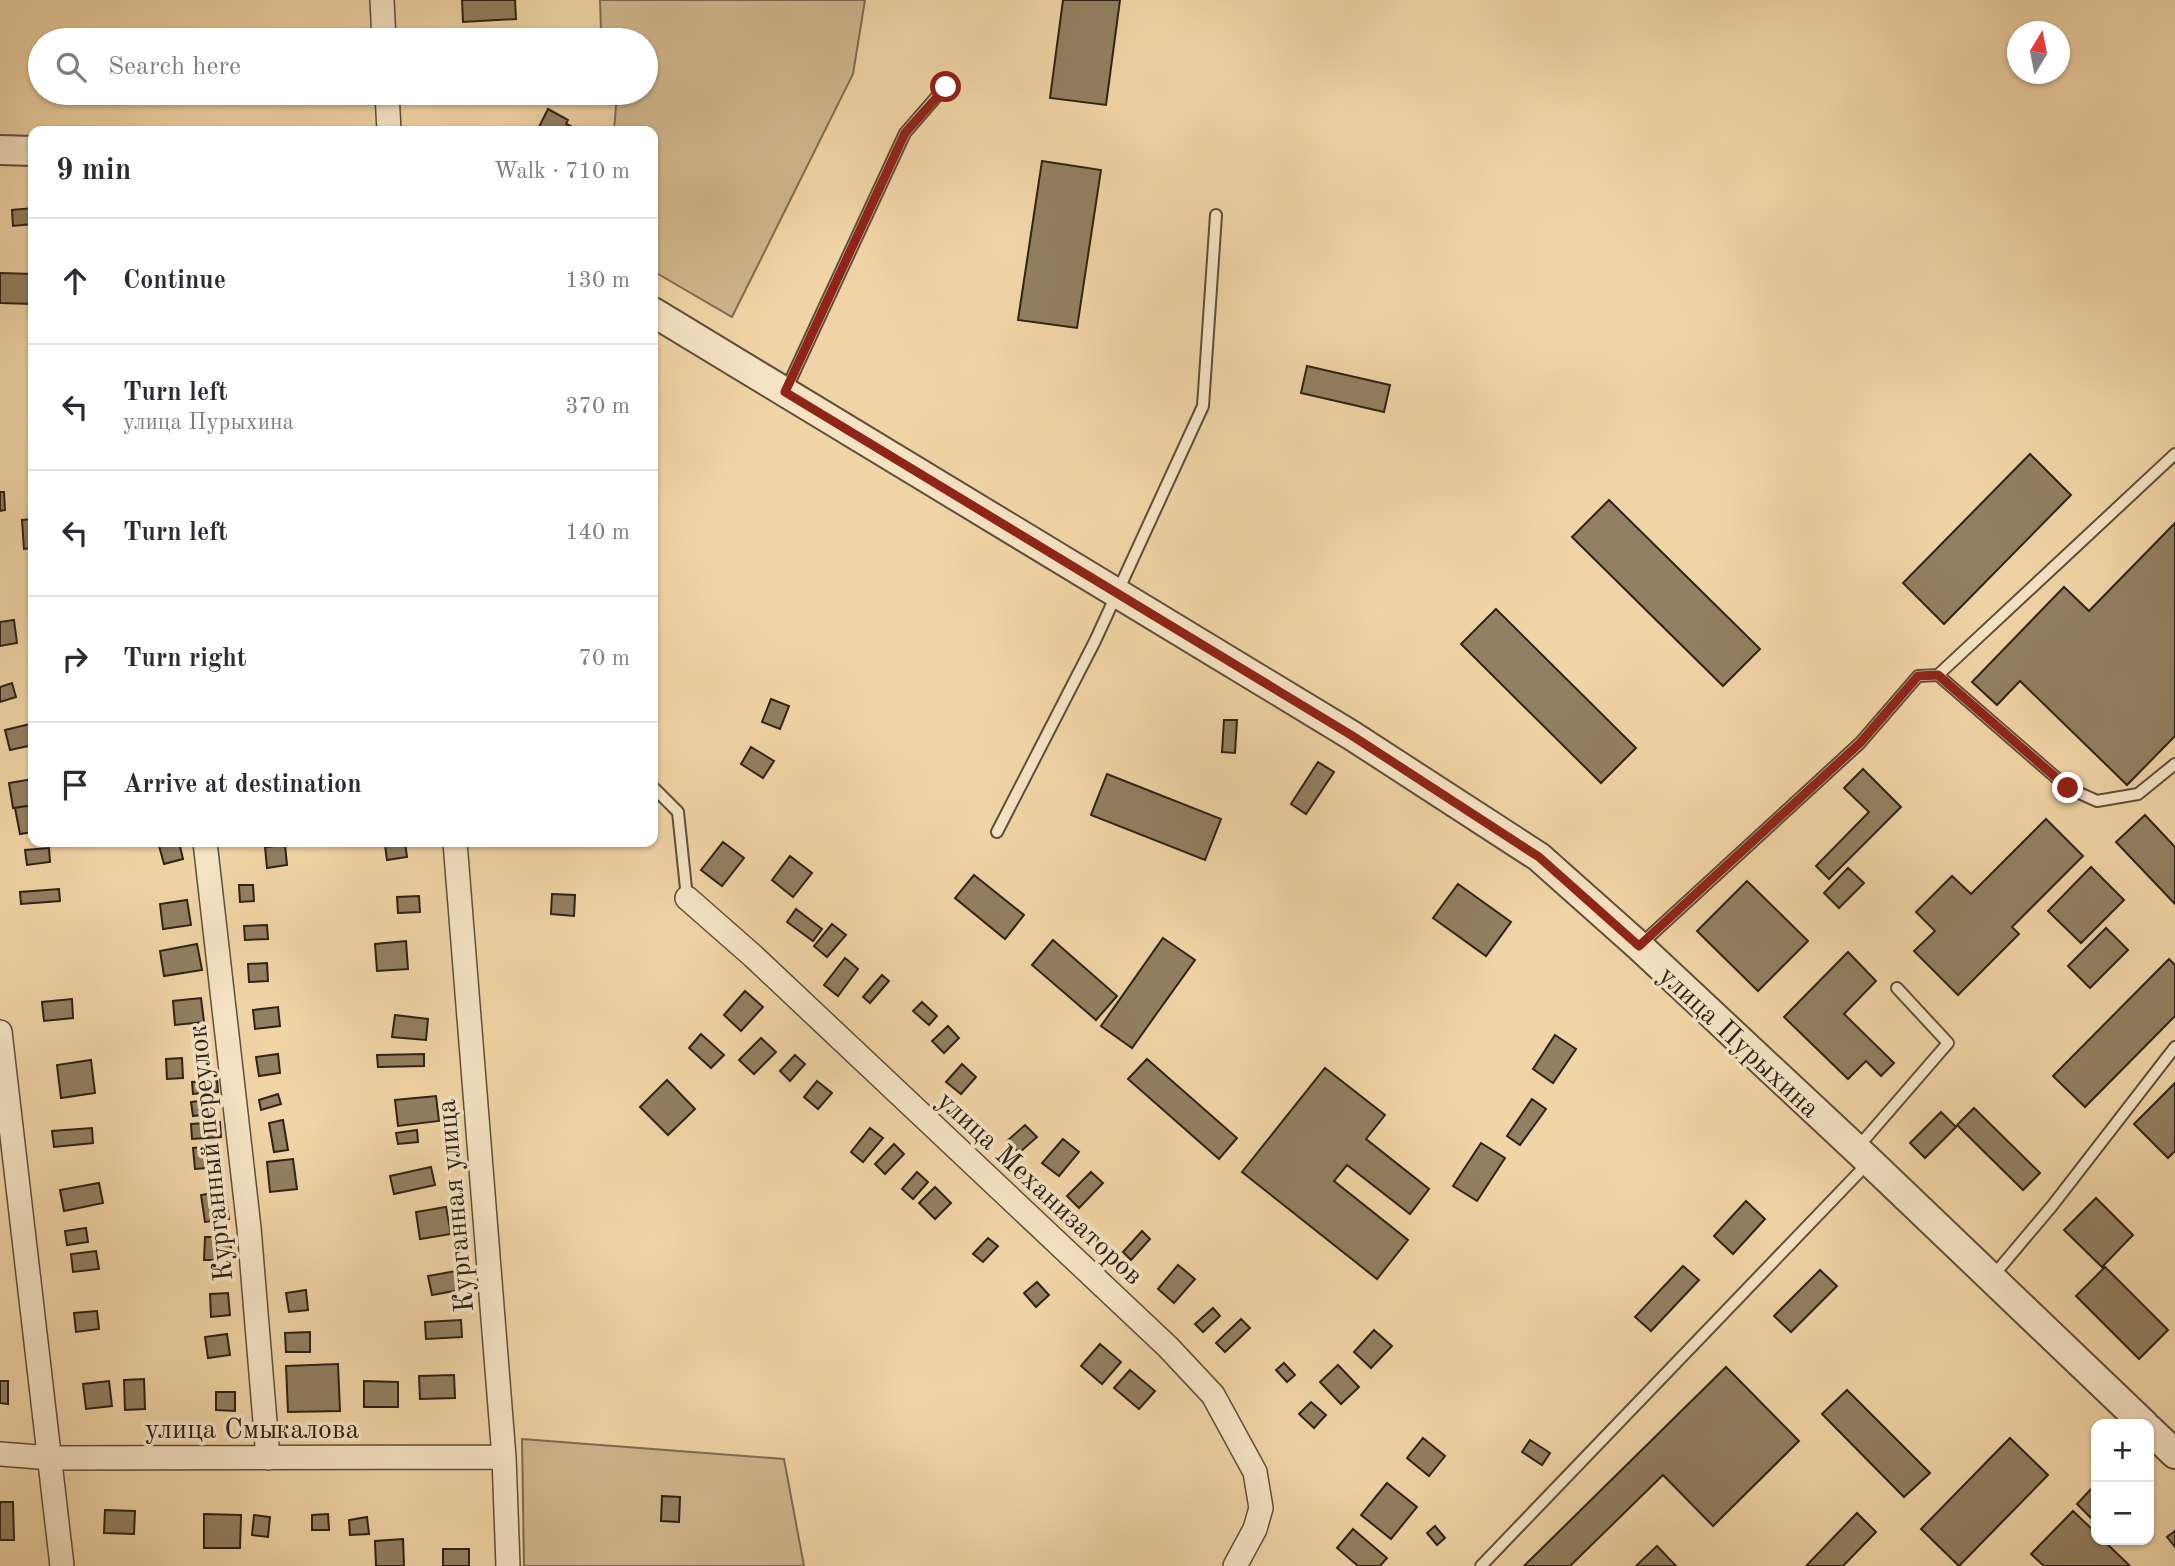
<!DOCTYPE html>
<meta charset="utf-8">
<style>
:root{--surface:#fff;--page:#f7f7f7;--text:#2b2b33;--muted:#7c7c81;--line:#e1e1e2}
body{margin:0;font-family:"Old Standard TT",serif;background:var(--page);color:var(--text)}
.controls{position:absolute;right:21px;bottom:21px;display:grid;overflow:hidden;border-radius:14px;box-shadow:0 2px 5px #0004}
.controls button{width:63px;height:63px;display:grid;place-items:center;padding:0;border:0;border-bottom:2px solid var(--line);background:var(--surface);color:var(--text);font:35px sans-serif}
.compass{position:absolute;left:2007px;top:21px;width:63px;height:63px;border-radius:50%;background:var(--surface);box-shadow:0 2px 5px #0004;rotate:10deg}
.stop{position:absolute;width:21px;height:21px;margin:-16px;border:5px solid #8f2418;border-radius:50%;background:#fff}
.stop.end{background:#8f2418;border-color:#fff;box-shadow:0 2px 7px #0008}
.list{margin:0;padding:0;list-style:none}
h2{display:flex;justify-content:space-between;align-items:center;height:91px;margin:0;padding:0 28px;font-size:30px}
h2 small{font-size:23px;font-weight:400;color:var(--muted)}
.list li{display:grid;grid-template-columns:46px 1fr auto;gap:21px;align-items:center;box-sizing:border-box;height:126px;padding:0 28px;border-top:2px solid var(--line)}
.list b{display:block;font-size:26px;white-space:nowrap}
.list p{margin:0;font-size:23px;white-space:nowrap;color:var(--muted)}
.list em{font-size:23px;font-style:normal;color:var(--muted)}
.icon{flex:none;width:38px;height:38px;fill:none;stroke:currentColor;stroke-width:2;stroke-linecap:round;stroke-linejoin:round}
.map{position:relative;flex:none;width:2175px;height:1566px;overflow:hidden}
.search{position:absolute;background:var(--surface);box-shadow:0 2px 5px #0004;left:28px;top:28px;width:630px;height:77px;display:flex;align-items:center;gap:18px;box-sizing:border-box;padding:0 24px;border-radius:38px;color:var(--muted);font-size:26px}
.panel{position:absolute;background:var(--surface);box-shadow:0 2px 5px #0004;left:28px;top:126px;width:630px;height:721px;border-radius:14px}
.map>svg:first-child{display:block}
.green{fill:#d0b68d;stroke:#7e6c52;stroke-width:2}
.building{fill:#937f61;stroke:#2d2217;stroke-width:2}
.lines{fill:none;stroke-linecap:round;stroke-linejoin:round}
.service-casing{stroke:#5e4e3a;stroke-width:14}
.minor-casing{stroke:#5e4e3a;stroke-width:26}
.tertiary-casing{stroke:#5e4e3a;stroke-width:32}
.service{stroke:#f6e3c4;stroke-width:10}
.minor{stroke:#f6e3c4;stroke-width:23}
.tertiary{stroke:#f6e3c4;stroke-width:28}
.route{stroke:#8f2418;stroke-width:9}
.labels{text-anchor:middle;stroke-width:7;stroke-linejoin:round;paint-order:stroke}
.street-label{font-size:28px;fill:#2d2217;stroke:#f6e3c4}
</style>
<div class="map">
<svg width="2175" height="1566" viewBox="0 0 2175 1566">
<rect width="100%" height="100%" fill="#f1d4a5"/>
<filter id="stains"><feTurbulence type="fractalNoise" baseFrequency=".00286" numOctaves="4"/><feColorMatrix values="0 0 0 0 .2 0 0 0 0 .09 0 0 0 0 .02 0 0 0 .5 -.17"/></filter>
<radialGradient id="worn" r=".72"><stop offset=".6" stop-color="#630" stop-opacity="0"/><stop offset="1" stop-color="#630" stop-opacity=".3"/></radialGradient>
<path class="green" d="M600,0h265l-12,74 -121,243 -79,-46v-140h-39l3,-38h29v-53h-38l-7,-9z
M522,1439l262,20 20,107h-280z"/>
<path class="building" d="M462,0h53l1,19 -53,3z
M1063,0h57l-14,105 -56,-7z
M194,36h33v4h-33z
M36,44l4,1v36l-6,-1z
M286,93h33v9h-33z
M548,109l20,11 -2,4 15,7h-44z
M1042,161l59,9 -24,158 -59,-8z
M33,208v16l-20,2 -1,-16z
M0,273l33,1v33l-1,-3 -32,-1z
M1307,366l83,19 -6,27 -83,-19z
M2030,454l41,41 -127,129 -41,-41z
M0,492h4l1,18 -5,1z
M1609,500l151,149 -37,37 -151,-149z
M33,519v29l-9,1 -2,-29z
M2175,523v213l-48,49 -107,-104 -23,24 -25,-23 92,-95 25,24z
M1496,609l140,139 -35,35 -140,-139z
M14,620l3,23 -17,3v-24z
M12,683l4,14 -16,5v-15z
M771,699l18,7 -9,23 -18,-7z
M1224,720h13l-2,33 -13,-1z
M30,724l3,21 -23,5 -5,-20z
M751,747l23,14 -11,17 -22,-14z
M1318,762l16,10 -28,42 -15,-10z
M1863,769l38,38 -72,72 -13,-13 53,-54 -25,-24z
M1107,774l114,45 -16,41 -114,-45z
M33,779v26l-20,3 -4,-25z
M33,805v27l-13,2 -5,-26z
M2145,815l30,32v57l-59,-62z
M2046,819l37,37 -71,71 7,7 -61,61 -44,-44 21,-20 -19,-19 36,-36 19,18z
M158,842h21l4,17 -19,5z
M405,842l2,15 -20,3 -2,-15z
M723,842l21,16 -22,28 -21,-16z
M285,845l2,20 -20,3 -2,-21z
M49,848l1,14 -23,3 -2,-15z
M790,856l22,17 -19,24 -21,-17z
M2091,867l33,33 -43,43 -33,-32z
M1848,868l16,15 -25,25 -15,-15z
M974,875l50,40 -19,24 -50,-41z
M1747,881l61,60 -50,50 -61,-60z
M1458,884l53,38 -25,34 -53,-38z
M239,885h14l1,16 -14,1z
M59,889l1,12 -39,3 -1,-12z
M552,894l23,1 -1,21 -23,-2z
M419,896l1,16 -22,1 -1,-16z
M187,900l4,25 -28,4 -3,-25z
M796,909l26,20 -9,12 -26,-19z
M832,924l14,11 -19,22 -13,-11z
M267,925l1,14 -23,1 -1,-14z
M2106,928l22,22 -38,38 -22,-22z
M1163,938l32,22 -63,88 -31,-22z
M1053,940l64,56 -21,24 -64,-55z
M406,941l2,28 -31,2 -2,-27z
M197,944l5,26 -38,6 -4,-25z
M1848,952l28,29 -32,33 50,49 -13,13 -15,-15 -18,18 -64,-62z
M845,958l13,11 -20,27 -14,-11z
M2169,959l6,6v51l-90,91 -32,-31z
M267,963l1,18 -19,1 -1,-18z
M882,975l7,6 -19,22 -7,-6z
M745,991l18,16 -22,24 -17,-16z
M201,998l3,24 -29,3 -2,-24z
M72,999l1,19 -29,3 -2,-19z
M922,1002l15,14 -8,9 -16,-14z
M278,1007l2,19 -25,3 -2,-19z
M395,1015l33,4 -2,21 -34,-3z
M948,1026l11,12 -15,15 -12,-12z
M701,1034l23,21 -13,13 -22,-20z
M1555,1035l21,14 -23,34 -20,-14z
M761,1038l15,14 -22,22 -15,-14z
M278,1054l2,19 -21,3 -3,-19z
M424,1054v12l-46,1 -1,-12z
M795,1055l10,9 -15,17 -10,-10z
M182,1058l1,20 -16,1 -1,-20z
M1147,1059l90,79 -18,21 -91,-80z
M91,1060l4,33 -34,5 -4,-33z
M962,1064l14,13 -15,17 -15,-12z
M1325,1068l60,47 -19,24 63,50 -19,25 -63,-49 -13,16 74,59 -31,39 -135,-107z
M217,1080l1,12 -25,2 -1,-12z
M667,1080l28,29 -27,26 -28,-28z
M817,1081l15,12 -14,16 -14,-12z
M2175,1083v68l-7,7 -34,-34z
M278,1094l3,10 -20,6 -2,-10z
M436,1096l3,25 -41,5 -3,-26z
M213,1099l2,14 -22,3 -2,-14z
M1532,1099l14,10 -26,36 -13,-9z
M1974,1108l66,65 -17,17 -66,-65z
M1941,1112l15,15 -31,31 -15,-15z
M283,1120l5,30 -14,2 -5,-29z
M220,1122l1,15 -29,2 -1,-15z
M1025,1125l12,12 -18,16 -12,-12z
M92,1128l1,15 -39,4 -2,-16z
M870,1128l13,10 -20,24 -12,-10z
M417,1130l1,12 -20,2 -2,-11z
M1063,1139l16,13 -20,24 -17,-13z
M1481,1143l24,15 -28,43 -24,-15z
M894,1144l10,10 -19,20 -10,-10z
M219,1146l1,21 -25,2 -2,-21z
M293,1159l4,30 -27,3 -3,-30z
M431,1167l4,18 -41,9 -4,-18z
M917,1172l11,10 -15,17 -11,-10z
M1091,1172l12,11 -24,25 -12,-12z
M99,1183l4,20 -39,8 -4,-21z
M935,1187l16,16 -16,16 -16,-16z
M225,1191l4,28 -24,3 -4,-27z
M2096,1198l37,37 -31,32 -38,-37z
M1746,1201l19,18 -32,35 -19,-18z
M446,1207l5,27 -31,5 -4,-27z
M86,1228l2,14 -21,3 -2,-14z
M1142,1231l8,8 -19,21 -8,-8z
M205,1237h26v23h-27z
M988,1238l10,8 -15,16 -10,-8z
M96,1251l3,18 -26,3 -2,-18z
M1178,1265l17,14 -21,24 -16,-14z
M1683,1266l16,14 -48,51 -16,-14z
M2105,1267l63,63 -29,29 -63,-63z
M1820,1270l17,16 -46,46 -17,-16z
M456,1271l4,19 -28,5 -4,-19z
M1037,1282l12,13 -13,12 -12,-14z
M306,1290l2,20 -19,2 -3,-19z
M228,1293l2,22 -19,2 -1,-23z
M1213,1308l7,8 -17,16 -8,-8z
M97,1311l2,18 -23,3 -2,-19z
M1241,1319l9,9 -25,24 -9,-9z
M461,1320l1,17 -36,2 -1,-17z
M1374,1330l18,16 -21,22 -17,-16z
M310,1332v20h-24l-1,-19z
M227,1334l3,21 -22,3 -3,-21z
M1100,1344l21,18 -19,22 -21,-18z
M1284,1363l11,12 -8,7 -11,-12z
M338,1364l2,47 -52,1 -2,-46z
M1338,1365l21,22 -18,17 -21,-22z
M1726,1367l73,74 -86,85 -50,-51 -93,91h-46z
M1130,1370l25,21 -16,18 -25,-21z
M454,1375l1,23 -35,1 -1,-23z
M144,1379l1,30 -20,1 -1,-30z
M0,1381h8v23l-8,-1z
M109,1381l3,25 -26,3 -3,-25z
M364,1381l34,1v25h-34z
M1847,1390l83,83 -26,24 -82,-83z
M216,1392h19v19l-19,-1z
M1311,1402l15,13 -12,13 -15,-14z
M1423,1438l22,18 -16,20 -22,-18z
M2010,1438l38,37 -89,91 -38,-37z
M1530,1440l20,13 -8,12 -20,-13z
M1387,1483l30,24 -26,32 -30,-24z
M2092,1488l4,4v31l-19,-19z
M662,1496l18,1 -1,25 -18,-1z
M0,1502h13l1,38h-14z
M105,1510l30,1 -1,23 -30,-1z
M2073,1511l23,22v7h7l27,26h-86l-13,-12z
M1857,1513l19,19 -33,34h-37z
M204,1514l37,1 -1,33h-36z
M328,1514l1,16h-17v-15z
M254,1515l16,2 -2,20 -16,-2z
M367,1517l2,17 -19,1 -1,-15z
M1435,1526l10,12 -8,7 -10,-12z
M1353,1529l34,29 -7,8h-22l-21,-18z
M2175,1531v16l-8,-10z
M403,1539l1,27h-28l-1,-25z
M1657,1546l19,20h-40z
M443,1549h26v17h-26z"/>
<g class="lines">
<g class="service-casing">
<path id="service" d="M786,390l119,-257 40,-46
M1938,675l237,-221
M653,787l25,25 9,86
M997,832l98,-191 108,-235 13,-191
M1639,946l221,-203 58,-67 20,-1 130,113 29,13 41,-7 37,-30
M1858,1147l90,-104 -51,-55
M1993,1276l59,-70 123,-159
M1481,1566l388,-404"/>
</g>
<g class="minor-casing">
<path id="minor" d="M382,0l2,40
M387,93l2,38
M205,842l44,386 19,230
M455,842l49,615 4,109
M687,898l66,58 415,391 45,48 42,77 6,36 -6,21 -20,37
M0,1032l62,534
M0,1454l51,4 453,-1"/>
</g>
<g class="tertiary-casing">
<path id="tertiary" d="M0,150l33,1
M653,312l698,423 188,122 100,89 230,215 275,263
M2149,1429l26,25"/>
</g>
<use href="#service" class="service"/>
<use href="#minor" class="minor"/>
<use href="#tertiary" class="tertiary"/>
</g>
<g class="lines">
<path class="route" d="M946,87l-41,46 -120,259 566,343 188,122 100,89 221,-203 58,-67 20,-1 130,113"/>
</g>
<g class="labels">
<g class="street-label">
<text transform="translate(1740 1041) rotate(43)" y="10">улица Пурыхина</text>
<text transform="translate(209 1153) rotate(-96)" y="10">Курганный переулок</text>
<text transform="translate(1041 1187) rotate(43)" y="10">улица Механизаторов</text>
<text transform="translate(454 1206) rotate(-95)" y="10">Курганная улица</text>
<text x="252" y="1438">улица Смыкалова</text>
</g>
</g>
<rect width="100%" height="100%" filter="url(#stains)"/>
<rect width="100%" height="100%" fill="url(#worn)"/>
</svg>
<div class="controls">
<button>+</button>
<button>−</button>
</div>
<svg class="compass" viewBox="-18 -18 36 36"><path d="M0-13l5 13h-10z" fill="#e53935"/><path d="M0 13l5-13h-10z" fill="#7c7c81"/></svg>
<div class="stop" style="left:946px;top:87px"></div>
<div class="stop end" style="left:2068px;top:788px"></div>
<div class="search"><svg class="icon" aria-label="search" viewBox="0 0 24 24"><circle cx="10" cy="10" r="6"/><path d="M15 15l6 6"/></svg>Search here</div>
<section class="panel">
<h2>9 min<small>Walk · 710 m</small></h2>
<ul class="list">
<li><svg class="icon" aria-label="ahead" viewBox="0 0 24 24"><path d="M12 20V5M6 11l6-6 6 6"/></svg><div><b>Continue</b></div><em>130 m</em></li>
<li><svg class="icon" aria-label="left" viewBox="0 0 24 24"><path d="M17 20v-9H6M10 6l-5 5 5 5"/></svg><div><b>Turn left</b><p>улица Пурыхина</p></div><em>370 m</em></li>
<li><svg class="icon" aria-label="left" viewBox="0 0 24 24"><path d="M17 20v-9H6M10 6l-5 5 5 5"/></svg><div><b>Turn left</b></div><em>140 m</em></li>
<li><svg class="icon" aria-label="right" viewBox="0 0 24 24"><path d="M7 20v-9h11M14 6l5 5-5 5"/></svg><div><b>Turn right</b></div><em>70 m</em></li>
<li><svg class="icon" aria-label="arrive" viewBox="0 0 24 24"><path d="M6 21V4h12l-3 4 3 4H6"/></svg><div><b>Arrive at destination</b></div></li>
</ul>
</section>
</div>
